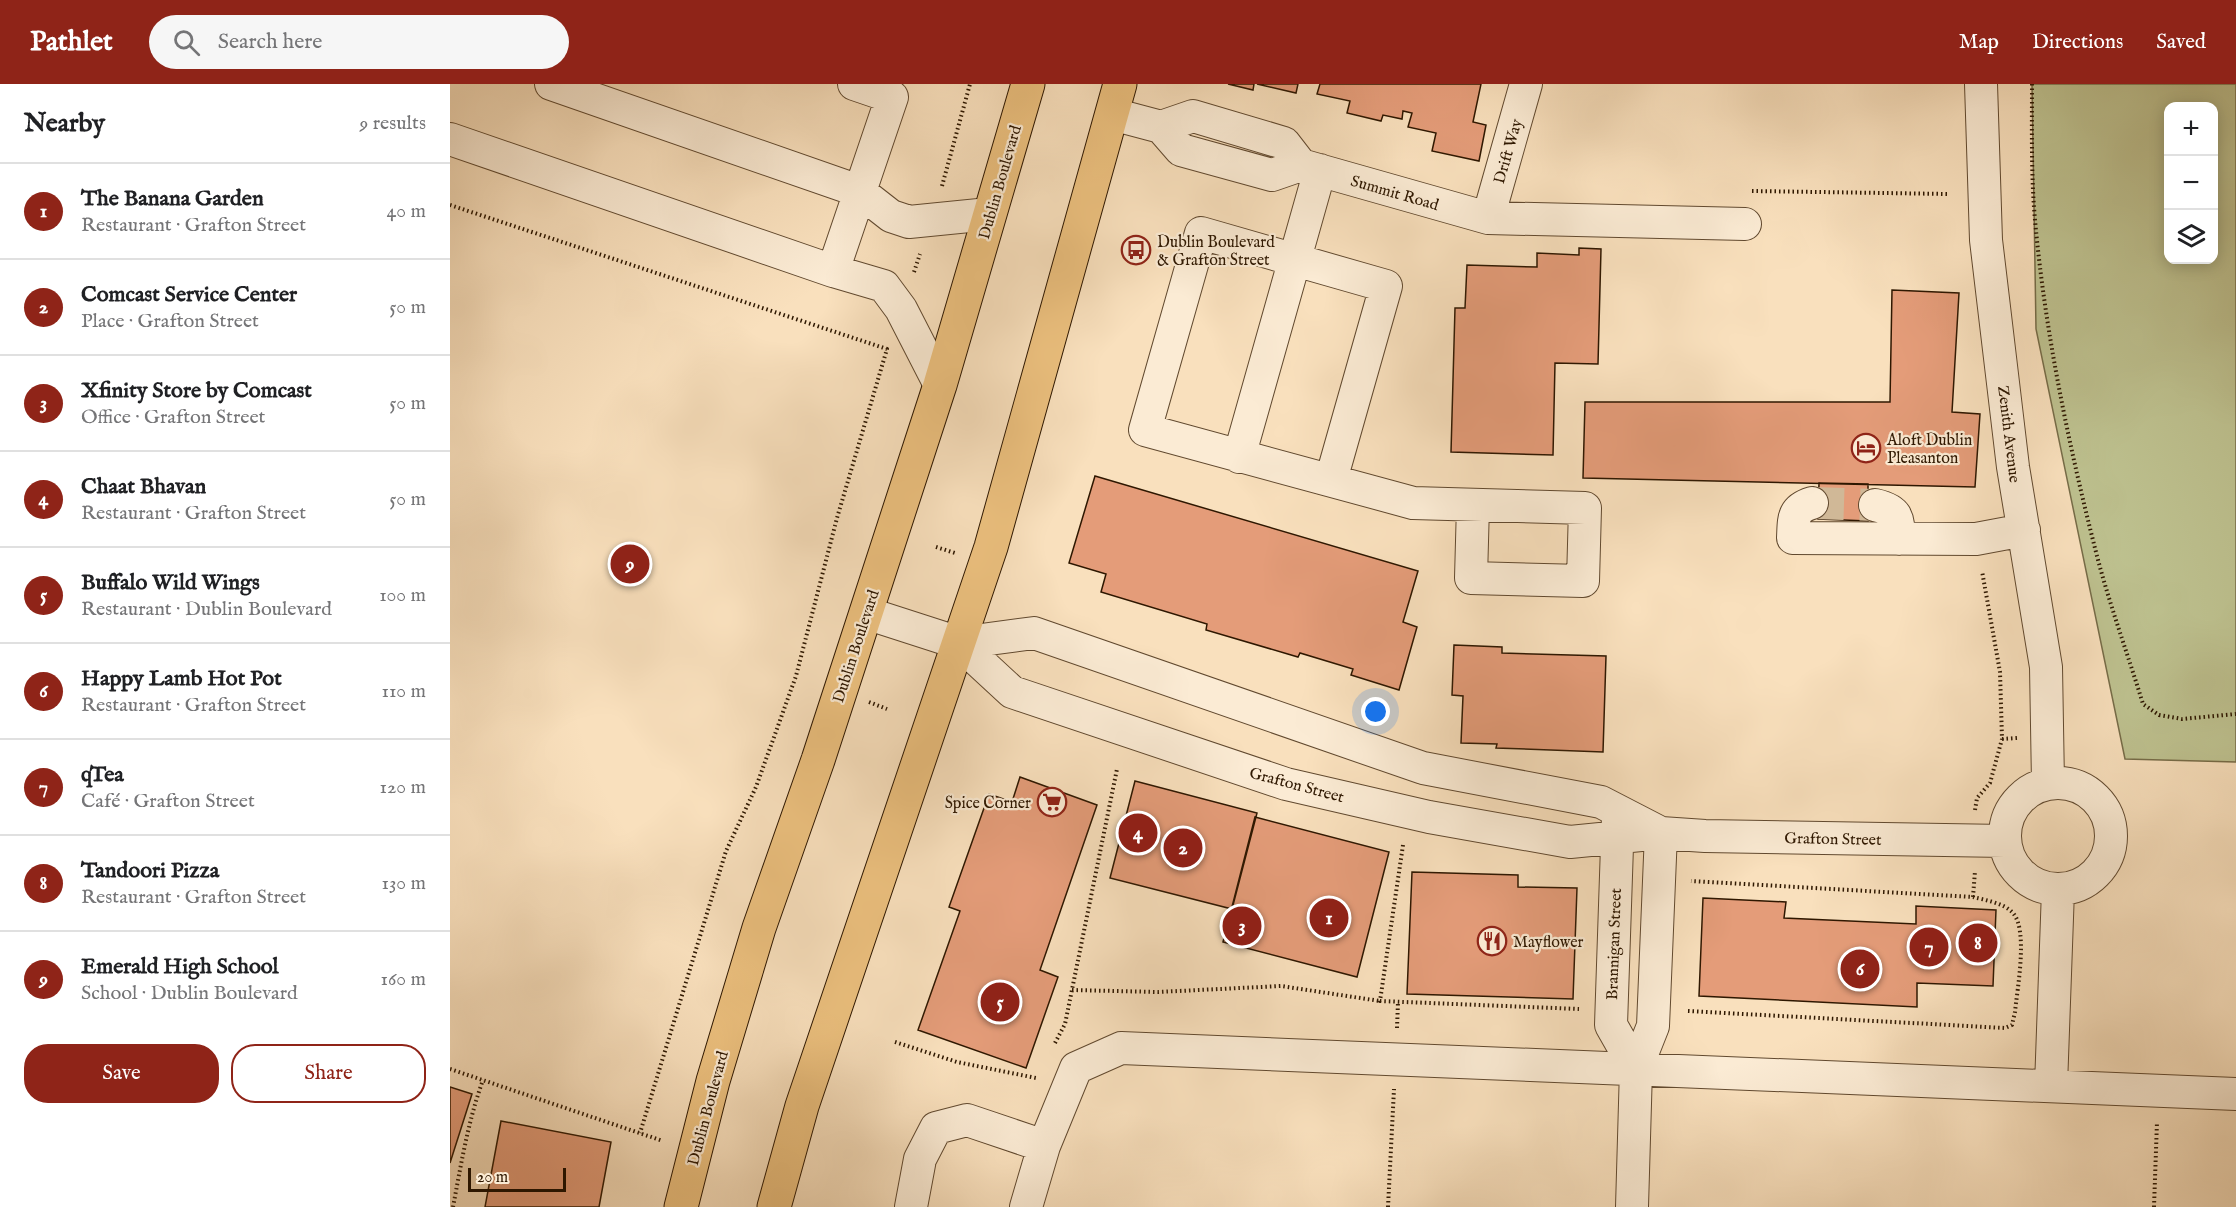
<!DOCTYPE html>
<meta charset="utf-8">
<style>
:root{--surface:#fff;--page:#f6f6f6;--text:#202124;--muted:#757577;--line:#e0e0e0;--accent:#8f2418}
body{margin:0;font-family:"IM FELL English",serif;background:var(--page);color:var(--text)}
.controls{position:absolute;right:18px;top:18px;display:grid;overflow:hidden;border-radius:12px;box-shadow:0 3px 15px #0003}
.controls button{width:54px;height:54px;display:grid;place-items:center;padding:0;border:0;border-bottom:2px solid var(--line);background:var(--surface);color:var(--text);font:30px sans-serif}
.scale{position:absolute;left:18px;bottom:15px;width:98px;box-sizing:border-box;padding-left:6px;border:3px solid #2e1700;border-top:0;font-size:16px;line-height:21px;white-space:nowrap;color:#2e1700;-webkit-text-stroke:4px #fbebd4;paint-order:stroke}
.you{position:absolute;left:926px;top:628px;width:21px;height:21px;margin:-15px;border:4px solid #fff;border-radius:50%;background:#1a73e8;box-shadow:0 0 0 9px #1a73e833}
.badge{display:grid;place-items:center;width:39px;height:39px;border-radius:50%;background:var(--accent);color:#fff;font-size:20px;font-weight:700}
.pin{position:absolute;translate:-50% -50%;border:3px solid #fff;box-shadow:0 2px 6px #0006}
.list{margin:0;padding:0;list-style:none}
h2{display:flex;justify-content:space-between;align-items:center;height:78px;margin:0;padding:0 24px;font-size:26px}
h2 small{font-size:20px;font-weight:400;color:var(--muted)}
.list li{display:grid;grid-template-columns:39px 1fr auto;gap:18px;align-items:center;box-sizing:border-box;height:96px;padding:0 24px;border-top:2px solid var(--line)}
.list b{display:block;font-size:22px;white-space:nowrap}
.list p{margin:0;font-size:20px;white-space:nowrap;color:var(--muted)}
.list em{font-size:20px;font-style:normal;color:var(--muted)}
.actions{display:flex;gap:12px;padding:18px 24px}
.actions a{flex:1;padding:14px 0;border:2px solid var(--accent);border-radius:24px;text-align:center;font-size:21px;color:var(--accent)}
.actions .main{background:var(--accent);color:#fff}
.icon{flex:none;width:33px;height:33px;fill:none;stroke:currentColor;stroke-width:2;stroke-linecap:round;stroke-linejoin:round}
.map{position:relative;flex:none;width:1786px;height:1123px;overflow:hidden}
header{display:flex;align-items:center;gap:36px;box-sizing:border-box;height:84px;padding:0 30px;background:var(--accent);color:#fff}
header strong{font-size:28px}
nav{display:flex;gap:33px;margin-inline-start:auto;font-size:21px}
.search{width:420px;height:54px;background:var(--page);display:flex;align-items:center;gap:15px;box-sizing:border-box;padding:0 21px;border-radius:33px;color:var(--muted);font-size:22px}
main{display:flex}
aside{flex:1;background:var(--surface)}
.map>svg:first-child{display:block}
.green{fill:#bec290;stroke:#766c48;stroke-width:1.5;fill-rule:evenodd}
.building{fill:#e49c79;stroke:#2e1700;stroke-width:1.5}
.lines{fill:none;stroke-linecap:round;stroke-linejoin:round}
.minor-tunnel{stroke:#d0b897;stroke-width:32;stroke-dasharray:32 16;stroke-linecap:butt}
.minor-casing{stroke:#61492f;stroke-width:34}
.major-casing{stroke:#2e1700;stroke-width:35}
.path{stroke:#2e1700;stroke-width:4;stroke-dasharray:1.5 3;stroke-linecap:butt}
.minor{stroke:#fbebd4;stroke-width:32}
.major{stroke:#ecc07e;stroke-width:33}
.labels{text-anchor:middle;stroke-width:4.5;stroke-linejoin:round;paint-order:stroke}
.street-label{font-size:16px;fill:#2e1700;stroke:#fbebd4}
.poi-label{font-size:16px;fill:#2e1700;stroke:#fbebd4;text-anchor:start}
</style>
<header>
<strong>Pathlet</strong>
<div class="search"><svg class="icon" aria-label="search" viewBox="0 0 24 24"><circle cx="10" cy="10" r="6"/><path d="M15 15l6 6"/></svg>Search here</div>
<nav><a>Map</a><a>Directions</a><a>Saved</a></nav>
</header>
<main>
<aside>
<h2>Nearby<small>9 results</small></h2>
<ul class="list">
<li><span class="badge">1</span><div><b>The Banana Garden</b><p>Restaurant · Grafton Street</p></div><em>40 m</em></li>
<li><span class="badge">2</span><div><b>Comcast Service Center</b><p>Place · Grafton Street</p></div><em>50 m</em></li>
<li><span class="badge">3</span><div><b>Xfinity Store by Comcast</b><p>Office · Grafton Street</p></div><em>50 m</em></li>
<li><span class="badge">4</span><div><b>Chaat Bhavan</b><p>Restaurant · Grafton Street</p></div><em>50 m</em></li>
<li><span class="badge">5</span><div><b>Buffalo Wild Wings</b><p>Restaurant · Dublin Boulevard</p></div><em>100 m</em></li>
<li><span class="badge">6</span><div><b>Happy Lamb Hot Pot</b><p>Restaurant · Grafton Street</p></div><em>110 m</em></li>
<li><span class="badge">7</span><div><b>qTea</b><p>Café · Grafton Street</p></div><em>120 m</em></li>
<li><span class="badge">8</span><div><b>Tandoori Pizza</b><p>Restaurant · Grafton Street</p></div><em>130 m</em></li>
<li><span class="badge">9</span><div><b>Emerald High School</b><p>School · Dublin Boulevard</p></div><em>160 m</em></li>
</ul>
<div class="actions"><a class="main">Save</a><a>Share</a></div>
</aside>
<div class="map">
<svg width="1786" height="1123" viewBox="0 0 1786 1123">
<rect width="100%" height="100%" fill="#f9e0bd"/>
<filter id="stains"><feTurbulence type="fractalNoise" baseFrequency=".00333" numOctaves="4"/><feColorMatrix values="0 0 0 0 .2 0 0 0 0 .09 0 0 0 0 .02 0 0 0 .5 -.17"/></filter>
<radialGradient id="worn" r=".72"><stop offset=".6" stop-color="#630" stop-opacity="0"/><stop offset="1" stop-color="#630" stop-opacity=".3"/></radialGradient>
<path class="green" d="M1582,0h204v678l-111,-3 -89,-430zM1718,22h46v154h-46z"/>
<path class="building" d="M778,0h26l-1,6z
M807,0h41l-2,9z
M870,0h161l-8,38 13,3 -7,36 -47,-10 4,-18 -28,-6 4,-14 -9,-2 -1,8 -19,-4 -2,6 -34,-8 3,-12 -33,-7z
M1129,164l22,1 -3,115 -43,-1 -2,92 -102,-3 4,-144h10l2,-43 70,2v-14l42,2z
M1442,206l67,3 -7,119 28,2 -5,73 -392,-9 2,-76h305z
M645,392l323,95 -15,51 14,5 -18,63 -48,-15 2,-6 -53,-16 -2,4 -92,-27 1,-6 -106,-32 5,-18 -37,-11z
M1369,399l49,1v37l-50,-2z
M1004,561l48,2v6l104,3 -3,96 -107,-4 1,-4 -36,-1 2,-47 -11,-1z
M570,693l77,28 -57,165 18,7 -32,91 -108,-38 42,-119 -11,-4 40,-113 23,8z
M685,697l122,32 -25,96 -122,-31z
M805,733l134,35 -32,125 -134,-35z
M962,788l106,3v12l59,1 -4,111 -166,-5z
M1253,814l83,4 -2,16 132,6v-18l80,4 -3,76 -76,-3v24l-218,-11z
M0,1003l22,7 -22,69z
M51,1037l110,21 -12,65h-114z"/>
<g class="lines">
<path class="minor-tunnel" d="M1362,419l63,2"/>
<g class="minor-casing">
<path id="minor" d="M101,0l308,107 32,25 18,6 80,-8
M1531,0l5,156 27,227 33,200 2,116
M662,30l49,13 20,23 91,25 29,-10 -17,-22 -91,-27 -32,11
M0,55l383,132 51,15 17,23 39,76
M851,81l187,53 257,6
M1038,134l38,-134
M383,187l59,-174 -38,-13
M789,373l81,-287
M881,396l55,-194 -185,-53 -56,197 268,73 172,5 -2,73 -112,-3 2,-73
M1362,419c-20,6 -18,16 -19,35l183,1 48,-9
M1425,421c23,5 23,12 24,34
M416,529l93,30 53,49 274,92 143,33 141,25 91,-9 44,3 300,5
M509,559l75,-10 389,135 178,34 60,31
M1555 752a53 53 0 1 1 106 0a53 53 0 1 1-106 0Z
M1168,732l-7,209 25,44
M1601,1002l7,-196
M461,1123l9,-48 16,-31 31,-8 77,26
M576,1123l18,-61 32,-78 45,-20 1115,46
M1182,1123l4,-138 17,-43 8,-193"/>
</g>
<g class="major-casing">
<path id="major" d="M231,1123l32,-126 46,-153 59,-168 122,-375 88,-301
M324,1123l28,-101 189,-559 129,-463"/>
</g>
<path class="path" d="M1582,0c0,45 -1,91 3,136 10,112 34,227 62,336 13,50 31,99 46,148l16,11 23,4 54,-5
M492,102l28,-102
M1302,107l197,3
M0,121l437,144 -50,169 -41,158 -40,111 -30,64 -86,282
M464,188l6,-18
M486,463l19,6
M419,618l18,7
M1552,655l15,-1
M1525,726l2,-12 13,-15 12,-44 -2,-67 -18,-101
M953,761l-23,156 199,8
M1523,813l2,-26
M622,906l86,2 123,-6 99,15
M1238,927l317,17 7,-3 3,-13c2,-22 14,-84 -3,-100 -9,-9 -27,-12 -39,-15l-282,-16
M947,944l1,-26
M445,958l62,20 79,16 1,-2
M605,959l10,-19 52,-255
M0,985l213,72
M3,1123c8,-42 15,-86 30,-127
M938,1123l6,-118
M1704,1123l3,-85"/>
<use href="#minor" class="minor"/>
<use href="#major" class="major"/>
</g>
<defs>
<g id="bus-ring" transform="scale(1.5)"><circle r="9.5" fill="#fbebd4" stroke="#8f2418" stroke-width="1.5"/><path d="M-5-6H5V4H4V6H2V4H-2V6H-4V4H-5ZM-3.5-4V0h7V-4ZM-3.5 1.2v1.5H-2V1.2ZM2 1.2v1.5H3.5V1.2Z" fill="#8f2418"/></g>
<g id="hotel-ring" transform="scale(1.5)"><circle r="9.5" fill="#fbebd4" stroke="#8f2418" stroke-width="1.5"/><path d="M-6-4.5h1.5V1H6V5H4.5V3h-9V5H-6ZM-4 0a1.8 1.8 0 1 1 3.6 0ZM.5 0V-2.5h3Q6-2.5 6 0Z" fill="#8f2418"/></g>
<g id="supermarket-ring" transform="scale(1.5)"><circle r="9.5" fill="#fbebd4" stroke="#8f2418" stroke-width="1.5"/><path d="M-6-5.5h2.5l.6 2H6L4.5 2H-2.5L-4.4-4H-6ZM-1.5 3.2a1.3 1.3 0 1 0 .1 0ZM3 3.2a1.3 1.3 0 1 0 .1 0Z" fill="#8f2418"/></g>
<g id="restaurant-ring" transform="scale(1.5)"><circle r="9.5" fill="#fbebd4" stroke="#8f2418" stroke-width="1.5"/><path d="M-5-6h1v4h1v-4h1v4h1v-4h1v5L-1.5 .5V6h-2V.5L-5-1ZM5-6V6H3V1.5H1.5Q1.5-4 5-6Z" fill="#8f2418"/></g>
</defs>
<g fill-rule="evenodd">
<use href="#bus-ring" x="686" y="166"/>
<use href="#hotel-ring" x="1416" y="364"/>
<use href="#supermarket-ring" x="602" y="718"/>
<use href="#restaurant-ring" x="1042" y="857"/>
</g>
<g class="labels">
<g class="street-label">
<text transform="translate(1057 67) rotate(-74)" y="6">Drift Way</text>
<text transform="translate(549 98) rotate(-74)" y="6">Dublin Boulevard</text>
<text transform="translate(945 108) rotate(16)" y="6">Summit Road</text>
<text transform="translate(1560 350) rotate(83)" y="6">Zenith Avenue</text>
<text transform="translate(405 562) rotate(-72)" y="6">Dublin Boulevard</text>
<text transform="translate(847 700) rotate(15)" y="6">Grafton Street</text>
<text transform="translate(1383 754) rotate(1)" y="6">Grafton Street</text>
<text transform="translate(1163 860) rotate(-88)" y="6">Brannigan Street</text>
<text transform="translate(257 1024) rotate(-75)" y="6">Dublin Boulevard</text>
</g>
<g class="poi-label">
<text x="707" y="163">Dublin Boulevard<tspan x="707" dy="18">&amp; Grafton Street</tspan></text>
<text x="1437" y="361">Aloft Dublin<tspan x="1437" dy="18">Pleasanton</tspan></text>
<text x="581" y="724" text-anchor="end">Spice Corner</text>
<text x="1063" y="863">Mayflower</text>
</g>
</g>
<rect width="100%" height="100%" filter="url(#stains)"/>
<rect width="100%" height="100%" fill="url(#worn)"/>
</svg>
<div class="controls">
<button>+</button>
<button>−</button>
<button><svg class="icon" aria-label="layers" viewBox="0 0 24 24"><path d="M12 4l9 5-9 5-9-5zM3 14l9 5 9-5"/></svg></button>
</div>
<div class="scale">20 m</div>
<div class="you"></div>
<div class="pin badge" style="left:879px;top:834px">1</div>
<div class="pin badge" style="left:733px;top:764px">2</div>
<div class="pin badge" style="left:792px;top:842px">3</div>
<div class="pin badge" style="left:688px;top:749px">4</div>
<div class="pin badge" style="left:550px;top:918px">5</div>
<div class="pin badge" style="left:1410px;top:885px">6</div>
<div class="pin badge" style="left:1479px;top:863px">7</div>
<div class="pin badge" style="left:1528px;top:859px">8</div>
<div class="pin badge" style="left:180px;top:480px">9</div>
</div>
</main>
